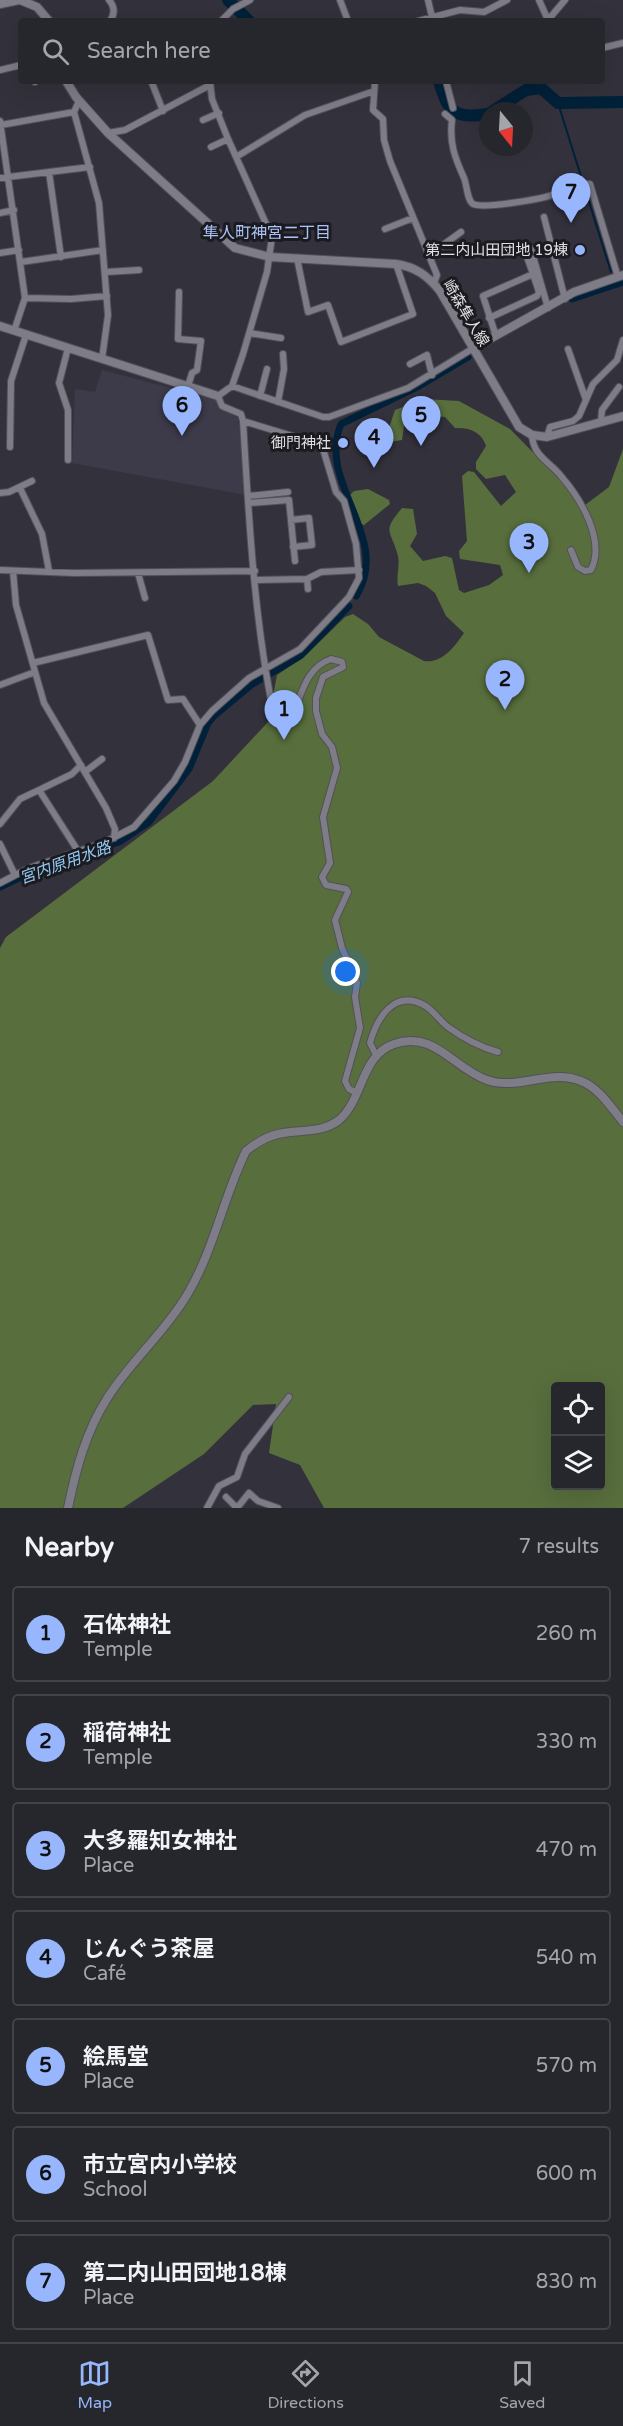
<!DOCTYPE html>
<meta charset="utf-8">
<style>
:root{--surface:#26262d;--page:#323239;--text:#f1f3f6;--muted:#a4a5aa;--line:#424349;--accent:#97b6fd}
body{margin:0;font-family:"Varela Round","Noto Sans JP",sans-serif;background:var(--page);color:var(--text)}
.controls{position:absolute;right:18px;bottom:18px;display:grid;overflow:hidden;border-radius:6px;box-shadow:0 6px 24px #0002}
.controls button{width:54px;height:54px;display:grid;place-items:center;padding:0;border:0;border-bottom:2px solid var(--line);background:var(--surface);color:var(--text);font:30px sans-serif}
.compass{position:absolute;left:479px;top:102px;width:54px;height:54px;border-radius:50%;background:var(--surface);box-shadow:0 6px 24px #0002;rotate:162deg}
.you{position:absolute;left:346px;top:972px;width:21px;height:21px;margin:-15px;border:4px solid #fff;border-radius:50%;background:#1a73e8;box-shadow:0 0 0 9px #1a73e833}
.badge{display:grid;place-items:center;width:39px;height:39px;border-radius:50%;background:var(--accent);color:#111;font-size:20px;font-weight:700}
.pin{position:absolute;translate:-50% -50px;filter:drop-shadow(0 2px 3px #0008)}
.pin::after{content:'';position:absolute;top:32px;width:21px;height:18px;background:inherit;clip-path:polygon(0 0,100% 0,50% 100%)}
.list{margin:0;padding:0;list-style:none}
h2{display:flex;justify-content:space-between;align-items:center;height:78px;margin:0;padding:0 24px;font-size:26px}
h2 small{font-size:20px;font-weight:400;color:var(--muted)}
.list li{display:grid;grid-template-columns:39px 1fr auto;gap:18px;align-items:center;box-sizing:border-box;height:96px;margin:0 12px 12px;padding:0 12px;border:2px solid var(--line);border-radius:6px}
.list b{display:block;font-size:22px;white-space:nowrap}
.list p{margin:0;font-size:20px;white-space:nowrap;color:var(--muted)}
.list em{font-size:20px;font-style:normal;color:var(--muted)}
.icon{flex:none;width:33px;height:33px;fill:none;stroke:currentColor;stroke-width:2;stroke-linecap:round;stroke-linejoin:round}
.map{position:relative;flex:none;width:623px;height:1508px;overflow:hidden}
.search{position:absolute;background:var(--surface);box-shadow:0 6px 24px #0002;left:18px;right:18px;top:18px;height:66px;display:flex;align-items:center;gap:15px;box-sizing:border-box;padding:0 21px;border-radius:6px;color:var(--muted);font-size:22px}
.sheet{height:834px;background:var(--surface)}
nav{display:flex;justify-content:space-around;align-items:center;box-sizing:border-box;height:84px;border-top:2px solid var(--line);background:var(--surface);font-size:16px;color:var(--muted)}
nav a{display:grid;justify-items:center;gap:3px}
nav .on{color:var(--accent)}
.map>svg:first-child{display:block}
.built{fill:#3d3b4a}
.forest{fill:#586e3d;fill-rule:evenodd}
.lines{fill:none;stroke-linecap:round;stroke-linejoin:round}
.stream{stroke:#002139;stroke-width:2}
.canal{stroke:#002139;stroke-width:7}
.river{stroke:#002139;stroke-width:12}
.minor-casing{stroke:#52515a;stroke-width:8}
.tertiary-casing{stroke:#52515a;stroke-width:10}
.secondary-casing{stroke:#52515a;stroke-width:10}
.minor{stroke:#7d7c87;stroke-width:6}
.tertiary{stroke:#7d7c87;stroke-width:8}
.secondary{stroke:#7d7c87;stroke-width:8}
.poi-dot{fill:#97b6fd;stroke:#1b1b1f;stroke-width:2}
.labels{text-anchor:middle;stroke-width:6;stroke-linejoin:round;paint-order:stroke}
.poi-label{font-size:15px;fill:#e0e0e6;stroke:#1b1b1f;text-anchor:end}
.street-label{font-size:15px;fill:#e0e0e6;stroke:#1b1b1f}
.neighbourhood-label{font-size:16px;fill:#aac2f7;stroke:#1b1b1f}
.water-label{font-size:16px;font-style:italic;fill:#92caf6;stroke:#1b1b1f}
</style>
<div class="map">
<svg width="623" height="1508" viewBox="0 0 623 1508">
<rect width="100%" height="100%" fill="#33323c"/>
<path class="built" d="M102,370l115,30 2,7 19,11 8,77 -174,-32 3,-74 20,3z"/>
<path class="forest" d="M424,399l35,2 51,28 75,76 24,-18 14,-38v1059h-299l-24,-43 -31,-12 7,-49 -23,1 -49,49 -81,54h-123v-560l6,-11 207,-156 55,-59 9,-47 27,-18 41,-40 8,-3 15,10 11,13 45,24c18,3 31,-15 40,-28l-18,-17 -11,-23 -9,-7 -8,-3 -20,3c-2,-10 2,-20 0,-30 -7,-27 -17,-23 4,-48l11,1 4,25 -7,12 13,15 22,-5 7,2 7,32 5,3 25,-8 14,-10 -3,-10 -40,-6 -1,-8 8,-10 -5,-65 6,-5 6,1 27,34 15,-14 -11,-17 -19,4 -10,-10v-7l10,-16c-4,-14 -17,-19 -31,-18l-10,-11c-15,-1 -28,3 -41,9l-2,14 -18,3 11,-33zM556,1386h44v100h-44z
M368,489l21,11 1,4 -26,21 -5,-2 -10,-27 5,-5z"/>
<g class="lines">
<path class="stream" d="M558,103l53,169
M614,284v1"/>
<path class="canal" d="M572,299l51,-17
M356,596c37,-58 -40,-113 -15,-172l78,-38 49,-29
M0,887l40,-19 79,-26 30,-20 40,-53 19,-46 7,-8 36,-30 49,-29 49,-50"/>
<path class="river" d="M228,0l21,21
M439,81c9,32 16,38 49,33
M493,111l33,-21 15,-2 17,15 65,-1"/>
<g class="minor-casing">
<path id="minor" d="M109,0c6,7 6,14 1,21
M340,0l8,21
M428,0l4,17
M539,0l9,20
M548,20l17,-20
M221,21l12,-12 17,-9
M418,21l42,-11 24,2 23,-12
M602,48l21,-5
M0,70l21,-5
M35,81v1
M210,81l2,18 16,40 44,98 -5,35 -24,82 -11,32 -14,10 4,10 19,8 2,7c6,99 11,201 32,299l20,-11c8,-20 13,-42 36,-50l11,3 1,5 -20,10 -7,21v13l6,23 10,13 5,21 -14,49 7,46 -8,14 4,8 20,4 2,3 -13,28 7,28 15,35 -2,14 5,31 -15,53 4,8 8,4
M375,81l-2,29 10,9 1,21 6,21 47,114 -3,8
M446,81l7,27
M152,83l11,28
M74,112l25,91 9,112 -6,44
M445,114l7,6c-3,23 3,38 12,58 3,7 3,22 9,26 10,5 70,-5 82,-10 13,-4 21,-12 35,-10l28,93
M203,120l16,-7
M0,121l25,177 -11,33
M1,125l73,-13 5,-11
M108,133l17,-3 85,-45
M211,147l17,-8
M236,157l69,-42 69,-24
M49,172l12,85
M0,178l90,-11
M0,213l14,-3
M544,217l21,82
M385,229l28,-11
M531,249l17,59
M0,253l19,-3
M429,255l32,-23
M527,257l6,17
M297,258l11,54 20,-7 13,37 72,-28 -17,-50
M21,262l82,-12
M106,272l33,-2
M179,292l-1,47 23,2 -4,29 -5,3 -4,13
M25,298l46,1 36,-3
M489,318l48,-22 2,-4 -6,-18 -50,22 13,40
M249,333l32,5
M68,348l-9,35 9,27v50
M568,349l18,51
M410,364l17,-9 5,20
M232,386l91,31h6l79,-29 64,-39
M260,396l7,-27
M278,402l6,-33 -1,-15
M601,421l1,-11 17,-23
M532,435c1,21 17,26 29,41 19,22 45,64 30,94l-6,1 -7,-4 -7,-17
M547,437l3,-10 23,-6 6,-5 14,-32 24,-24 6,-20
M10,447l1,-66 15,-46
M20,488l22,46 7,37
M0,493l9,-1 23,-11
M248,496l40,-4
M249,503l40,-3 6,61
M291,520l18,-2 3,27 -19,2
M0,570l74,3 181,-2
M13,571l3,34 28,98 62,105 9,21 -1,9
M138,573l7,25
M307,579l1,10
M256,580l51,-1 14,-7 38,-2
M33,663l115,-28 20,65 15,-1 17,26
M0,685l35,-13
M86,771l16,-12
M0,824l20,-25 19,-9
M0,844l15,31
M78,851l-39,-61 33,-16 9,-9
M0,883l29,-15 76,-26 29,-15 40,-46 11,-19 15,-37 12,-14 37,-33 51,-29 49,-52 10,-19 -3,-34 -12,-43 -8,-9 -13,-43 -4,-5 -76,-23
M377,1057l-7,-14c7,-25 24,-54 54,-38 9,5 16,16 24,22 15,11 32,20 50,25
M226,1497l11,11
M207,1508l12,-22 18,-9 8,-23 44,-57
M237,1508l12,-15 9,8 20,7"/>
</g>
<g class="tertiary-casing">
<path id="tertiary" d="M0,326l218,70
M472,349l102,-57 49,-17
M68,1508c8,-39 18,-77 40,-111 23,-36 57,-65 79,-102 27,-45 36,-97 59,-144 10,-8 19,-14 32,-17 20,-5 43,0 61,-14 24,-20 22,-65 55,-76 40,-14 59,24 93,36 31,11 64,-12 94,1 18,7 30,26 42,41"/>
</g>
<g class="secondary-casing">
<path id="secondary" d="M20,0l17,7 12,14
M0,4l19,-4
M66,81l10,16 32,36 127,115 35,9 126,7c20,3 32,12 44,27l79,136 13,8 15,2 76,-21"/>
</g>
<use href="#minor" class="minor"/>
<use href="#tertiary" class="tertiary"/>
<use href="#secondary" class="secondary"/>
</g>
<g class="poi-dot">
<circle cx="580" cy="250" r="6"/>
<circle cx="343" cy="443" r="6"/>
</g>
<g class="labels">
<g class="poi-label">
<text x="568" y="255">第二内山田団地 19棟</text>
<text x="331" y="448">御門神社</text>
</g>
<g class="street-label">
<text transform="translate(466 313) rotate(59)" y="5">崎森隼人線</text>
</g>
<g class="neighbourhood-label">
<text x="267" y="238">隼人町神宮二丁目</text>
</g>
<g class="water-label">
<text transform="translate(65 862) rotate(-20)" y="6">宮内原用水路</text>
</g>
</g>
</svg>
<div class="controls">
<button><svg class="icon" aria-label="locate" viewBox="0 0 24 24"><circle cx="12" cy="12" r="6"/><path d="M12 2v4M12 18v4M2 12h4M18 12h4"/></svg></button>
<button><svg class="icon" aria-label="layers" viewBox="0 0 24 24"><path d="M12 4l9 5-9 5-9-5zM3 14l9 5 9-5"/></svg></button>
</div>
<svg class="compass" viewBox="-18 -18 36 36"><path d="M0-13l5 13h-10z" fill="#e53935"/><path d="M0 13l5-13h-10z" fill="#a4a5aa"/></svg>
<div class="you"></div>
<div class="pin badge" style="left:284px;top:740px">1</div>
<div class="pin badge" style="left:505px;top:710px">2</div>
<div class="pin badge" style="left:529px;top:573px">3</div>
<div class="pin badge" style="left:374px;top:468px">4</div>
<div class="pin badge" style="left:421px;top:446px">5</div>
<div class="pin badge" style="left:182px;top:436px">6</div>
<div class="pin badge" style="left:571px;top:223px">7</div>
<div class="search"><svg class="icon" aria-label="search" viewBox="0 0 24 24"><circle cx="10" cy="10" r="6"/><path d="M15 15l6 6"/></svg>Search here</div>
</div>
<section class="sheet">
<h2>Nearby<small>7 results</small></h2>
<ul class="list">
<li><span class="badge">1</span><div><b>石体神社</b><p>Temple</p></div><em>260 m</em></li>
<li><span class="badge">2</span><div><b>稲荷神社</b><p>Temple</p></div><em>330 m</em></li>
<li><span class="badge">3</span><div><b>大多羅知女神社</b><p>Place</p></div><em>470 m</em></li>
<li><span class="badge">4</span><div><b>じんぐう茶屋</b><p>Café</p></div><em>540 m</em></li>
<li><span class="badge">5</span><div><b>絵馬堂</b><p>Place</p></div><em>570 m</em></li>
<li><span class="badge">6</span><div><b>市立宮内小学校</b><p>School</p></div><em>600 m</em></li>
<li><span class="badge">7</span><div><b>第二内山田団地18棟</b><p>Place</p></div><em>830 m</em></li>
</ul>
</section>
<nav>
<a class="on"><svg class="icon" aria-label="map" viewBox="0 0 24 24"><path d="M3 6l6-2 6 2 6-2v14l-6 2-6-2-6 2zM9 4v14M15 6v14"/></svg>Map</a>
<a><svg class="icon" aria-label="directions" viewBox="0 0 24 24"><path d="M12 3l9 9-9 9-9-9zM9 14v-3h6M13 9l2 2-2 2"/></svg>Directions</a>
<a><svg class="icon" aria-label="saved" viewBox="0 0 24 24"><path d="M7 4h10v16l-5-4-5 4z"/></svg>Saved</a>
</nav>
